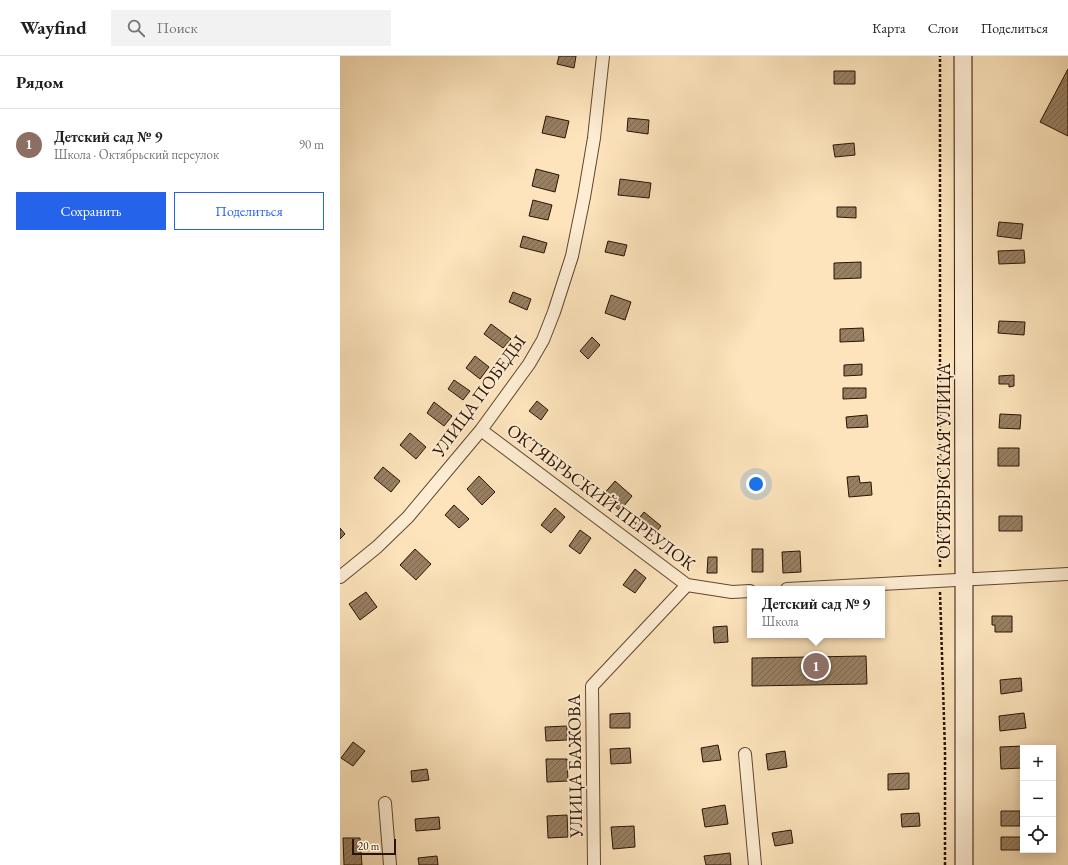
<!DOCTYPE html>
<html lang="ru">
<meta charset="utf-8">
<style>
:root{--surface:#fff;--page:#f2f2f2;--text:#202124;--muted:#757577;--line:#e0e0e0;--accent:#2563eb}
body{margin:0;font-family:"EB Garamond",serif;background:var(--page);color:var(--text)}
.controls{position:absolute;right:12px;bottom:12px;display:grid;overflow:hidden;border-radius:0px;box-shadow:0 2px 10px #0003}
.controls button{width:36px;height:36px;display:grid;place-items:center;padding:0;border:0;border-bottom:1px solid var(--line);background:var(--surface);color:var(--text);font:20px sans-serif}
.scale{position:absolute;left:12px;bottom:10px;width:44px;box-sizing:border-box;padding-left:4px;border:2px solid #2b1302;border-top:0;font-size:11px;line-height:14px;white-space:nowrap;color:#2b1302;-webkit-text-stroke:3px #feedd3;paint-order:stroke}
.you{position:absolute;left:416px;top:428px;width:14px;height:14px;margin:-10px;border:3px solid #fff;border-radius:50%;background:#1a73e8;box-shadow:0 0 0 6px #1a73e833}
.badge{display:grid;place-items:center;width:26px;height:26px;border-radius:50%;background:var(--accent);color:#fff;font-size:13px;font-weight:700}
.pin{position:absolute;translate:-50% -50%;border:2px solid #fff;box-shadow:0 1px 4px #0006}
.popup{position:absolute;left:407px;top:530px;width:138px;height:52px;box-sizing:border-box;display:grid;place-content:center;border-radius:0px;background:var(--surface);filter:drop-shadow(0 1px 3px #0005);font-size:13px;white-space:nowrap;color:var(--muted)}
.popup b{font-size:15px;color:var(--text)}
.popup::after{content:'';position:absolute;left:50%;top:100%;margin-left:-8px;border:8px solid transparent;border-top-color:var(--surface)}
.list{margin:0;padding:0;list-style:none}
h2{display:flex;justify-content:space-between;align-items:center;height:52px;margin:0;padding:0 16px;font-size:17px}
h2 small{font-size:13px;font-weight:400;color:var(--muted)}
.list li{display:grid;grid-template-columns:26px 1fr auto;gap:12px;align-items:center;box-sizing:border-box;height:72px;padding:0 16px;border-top:1px solid var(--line)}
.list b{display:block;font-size:15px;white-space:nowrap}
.list p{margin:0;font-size:13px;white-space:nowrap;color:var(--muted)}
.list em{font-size:13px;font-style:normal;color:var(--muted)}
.actions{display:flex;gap:8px;padding:12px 16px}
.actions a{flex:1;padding:9px 0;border:1px solid var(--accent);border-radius:0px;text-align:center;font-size:14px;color:var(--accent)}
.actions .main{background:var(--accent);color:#fff}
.icon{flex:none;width:22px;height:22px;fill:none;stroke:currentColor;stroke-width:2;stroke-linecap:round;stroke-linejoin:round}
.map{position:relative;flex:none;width:728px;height:809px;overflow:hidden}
header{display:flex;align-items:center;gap:24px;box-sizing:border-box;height:56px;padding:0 20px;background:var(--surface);border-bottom:1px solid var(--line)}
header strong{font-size:19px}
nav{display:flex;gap:22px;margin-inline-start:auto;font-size:14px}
.search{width:280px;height:36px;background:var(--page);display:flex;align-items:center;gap:10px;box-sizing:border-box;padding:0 14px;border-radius:0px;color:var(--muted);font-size:15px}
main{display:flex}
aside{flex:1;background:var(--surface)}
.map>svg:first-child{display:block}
.building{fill:url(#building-hatch);stroke:#2b1302}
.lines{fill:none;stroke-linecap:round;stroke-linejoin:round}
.street-casing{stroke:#604730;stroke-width:14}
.secondary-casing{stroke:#2b1302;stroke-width:19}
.path{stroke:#2b1302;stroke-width:2.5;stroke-dasharray:3 2;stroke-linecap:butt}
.street{stroke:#feedd3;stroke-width:12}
.secondary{stroke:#feedd3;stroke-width:17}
.labels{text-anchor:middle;stroke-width:4;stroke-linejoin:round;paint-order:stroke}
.street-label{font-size:18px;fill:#2b1302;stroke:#feedd3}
</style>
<header>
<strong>Wayfind</strong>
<div class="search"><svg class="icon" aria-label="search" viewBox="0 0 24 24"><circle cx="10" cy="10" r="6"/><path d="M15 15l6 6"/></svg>Поиск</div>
<nav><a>Карта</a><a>Слои</a><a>Поделиться</a></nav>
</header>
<main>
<aside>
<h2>Рядом<small></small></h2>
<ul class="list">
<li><span class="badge" style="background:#8d6e63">1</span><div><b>Детский сад № 9</b><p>Школа · Октябрьский переулок</p></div><em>90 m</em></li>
</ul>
<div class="actions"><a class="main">Сохранить</a><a>Поделиться</a></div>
</aside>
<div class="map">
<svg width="728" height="809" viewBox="0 0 728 809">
<defs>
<pattern id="building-hatch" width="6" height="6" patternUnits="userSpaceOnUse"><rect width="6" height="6" fill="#988063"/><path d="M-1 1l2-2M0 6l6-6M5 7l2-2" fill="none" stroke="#7c684f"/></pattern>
</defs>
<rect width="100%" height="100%" fill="#fde4bc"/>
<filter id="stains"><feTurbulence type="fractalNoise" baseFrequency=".005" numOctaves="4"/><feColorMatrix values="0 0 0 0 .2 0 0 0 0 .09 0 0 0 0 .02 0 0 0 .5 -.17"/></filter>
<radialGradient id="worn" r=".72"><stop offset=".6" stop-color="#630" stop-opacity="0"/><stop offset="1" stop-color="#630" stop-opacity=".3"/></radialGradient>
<path class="building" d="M219,0h17l-2,12 -17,-4z
M728,13v67l-28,-14z
M494,15h21v13h-21z
M206,60l23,5 -4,17 -23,-5z
M288,62l21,2 -1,14 -21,-3z
M514,87l1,12 -20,2 -2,-12z
M196,113l23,6 -4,17 -23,-6z
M280,123l31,4 -2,15 -31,-3z
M193,144l19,5 -4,15 -19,-4z
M497,151h19v11l-19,-1z
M659,166l24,2 -2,15 -24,-3z
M183,180l24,7 -3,10 -24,-6z
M268,185l19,4 -3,11 -19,-4z
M684,194l1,13 -26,1 -1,-13z
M521,206v16l-27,1v-16z
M173,236l18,7 -4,11 -18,-8z
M271,239l20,7 -6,18 -20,-7z
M659,265l26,1 -1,13 -26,-2z
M151,268l20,15 -8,9 -19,-14z
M523,272l1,13 -24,1v-13z
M252,281l8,8 -12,14 -8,-8z
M135,300l14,11 -9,12 -14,-11z
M522,308v11l-18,1v-11z
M674,319v11l-5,1v-3h-10v-8z
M114,324l16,11 -7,9 -15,-11z
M503,332h23v10l-23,1z
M197,345l11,9 -7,10 -12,-9z
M94,346l18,14 -8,10 -17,-13z
M660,358l21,1 -1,14 -21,-1z
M527,359l1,12 -21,1 -1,-11z
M70,377l16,14 -10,12 -16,-14z
M658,392h21v18h-21z
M43,411l17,14 -9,11 -17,-14z
M139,420l16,16 -13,13 -15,-16z
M519,420l1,7 11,-1 1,13 -23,2 -2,-20z
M275,425l17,15 -12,15 -18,-15z
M114,449l15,14 -10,9 -14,-13z
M215,452l10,9 -14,16 -10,-8z
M304,456l17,14 -8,10 -17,-14z
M659,460h23v15h-23z
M0,472l5,6 -5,5z
M240,474l11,8 -11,16 -11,-8z
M75,493l16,15 -15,16 -16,-15z
M412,493h11v23h-11z
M460,495l1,21 -18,1 -1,-21z
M368,501h9v16h-10z
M295,513l11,9 -11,15 -12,-8z
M26,536l11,15 -17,13 -11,-16z
M652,560h20v16h-17v-7h-3z
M387,570l1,16 -14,1 -1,-16z
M526,600l1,28 -115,2v-28z
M681,622l1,13 -21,3 -1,-14z
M290,657v15h-20v-14z
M684,657l2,15 -26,3 -1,-15z
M227,670v14l-21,1 -1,-14z
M13,686l12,9 -12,15 -12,-8z
M378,689l3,15 -18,2 -2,-14z
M683,690v22l-22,1 -1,-22z
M290,692l1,15 -20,1 -1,-15z
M445,695l2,16 -19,3 -2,-16z
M206,703h21l1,22 -21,1z
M87,713l2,11 -17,2 -1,-11z
M569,717v16l-21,1v-16z
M385,749l3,19 -23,3 -3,-18z
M661,755h19v15h-19z
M579,757l1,13 -18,1 -1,-13z
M227,759l1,22 -20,1 -1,-22z
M99,761l1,12 -24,2 -1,-12z
M294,770l1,21 -22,2 -2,-22z
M451,774l2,13 -18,3 -3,-13z
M661,781h22v13h-22z
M3,782h17l2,27h-18z
M390,797l1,12h-25l-2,-9z
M97,800l1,9h-19l-1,-7z"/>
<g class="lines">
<g class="street-casing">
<path id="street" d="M141,374l206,155 45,7 18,-1
M0,521l37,-30 31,-30 73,-87 48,-66 14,-24 11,-28 18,-56 12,-59 10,-59 9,-82
M447,533l281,-15
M405,698l10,111
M45,747l5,62
M254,809l-2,-179 95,-101"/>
</g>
<g class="secondary-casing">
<path id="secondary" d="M623,0l1,524v285"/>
</g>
<path class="path" d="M600,511v-511
M600,536l5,159v114"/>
<use href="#street" class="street"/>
<use href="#secondary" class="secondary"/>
</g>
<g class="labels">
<g class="street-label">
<text transform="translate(139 340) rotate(-54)" y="6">УЛИЦА ПОБЕДЫ</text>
<text transform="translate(604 405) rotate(-90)" y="6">ОКТЯБРЬСКАЯ УЛИЦА</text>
<text transform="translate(261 441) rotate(37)" y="6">ОКТЯБРЬСКИЙ ПЕРЕУЛОК</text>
<text transform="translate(235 710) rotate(-91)" y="6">УЛИЦА БАЖОВА</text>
</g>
</g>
<rect width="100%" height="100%" filter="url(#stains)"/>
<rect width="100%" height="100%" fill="url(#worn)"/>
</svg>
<div class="controls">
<button>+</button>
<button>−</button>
<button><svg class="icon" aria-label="locate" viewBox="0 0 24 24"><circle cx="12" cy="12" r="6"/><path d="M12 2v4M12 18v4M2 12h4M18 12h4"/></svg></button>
</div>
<div class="scale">20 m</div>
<div class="you"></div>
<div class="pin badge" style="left:476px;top:610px;background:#8d6e63">1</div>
<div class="popup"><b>Детский сад № 9</b>Школа</div>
</div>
</main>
